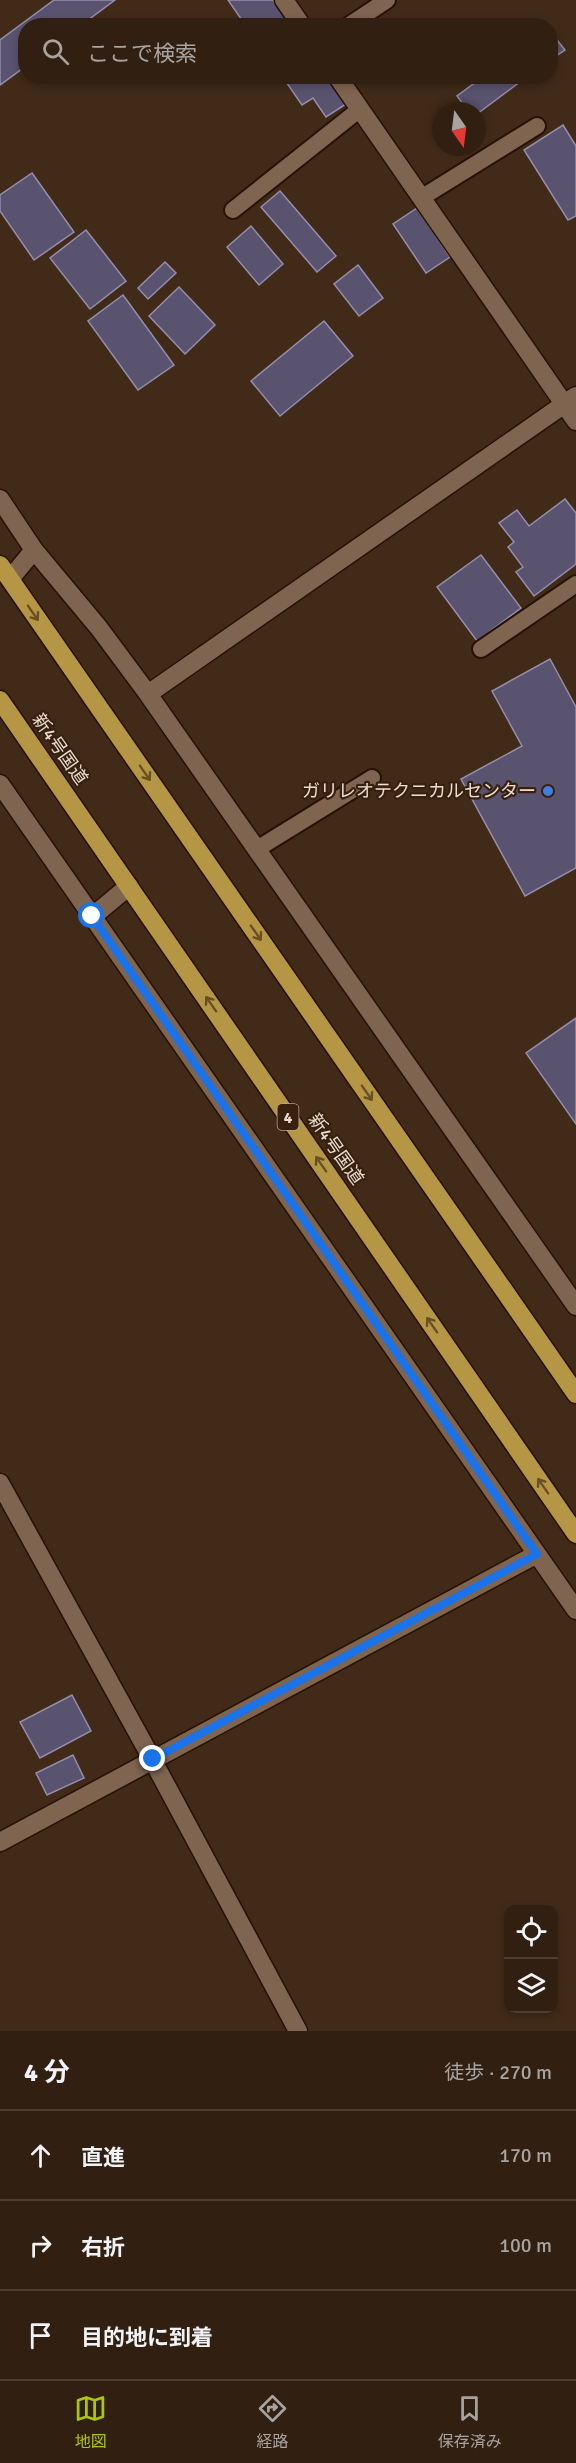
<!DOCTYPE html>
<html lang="ja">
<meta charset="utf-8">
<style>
:root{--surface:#312012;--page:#3d2d20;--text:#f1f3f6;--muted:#a8a39f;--line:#4c3e32;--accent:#acc610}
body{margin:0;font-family:Signika,"Noto Sans JP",sans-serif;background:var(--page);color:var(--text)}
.controls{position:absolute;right:18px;bottom:18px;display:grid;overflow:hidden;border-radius:12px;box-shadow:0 3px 9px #0003}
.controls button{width:54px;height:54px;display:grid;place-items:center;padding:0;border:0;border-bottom:2px solid var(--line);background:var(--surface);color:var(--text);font:30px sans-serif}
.compass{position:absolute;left:432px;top:102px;width:54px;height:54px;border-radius:50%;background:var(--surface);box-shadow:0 3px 9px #0003;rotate:166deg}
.stop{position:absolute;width:18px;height:18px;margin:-14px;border:4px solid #1a73e8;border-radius:50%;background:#fff}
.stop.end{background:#1a73e8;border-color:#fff;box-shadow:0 2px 6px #0008}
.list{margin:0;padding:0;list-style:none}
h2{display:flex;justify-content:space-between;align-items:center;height:78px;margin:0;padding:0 24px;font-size:26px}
h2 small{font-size:20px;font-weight:400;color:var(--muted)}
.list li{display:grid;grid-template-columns:39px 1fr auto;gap:18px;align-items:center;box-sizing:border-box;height:90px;padding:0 24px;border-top:2px solid var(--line)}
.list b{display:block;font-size:22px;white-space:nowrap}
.list em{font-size:20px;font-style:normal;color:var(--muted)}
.icon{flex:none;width:33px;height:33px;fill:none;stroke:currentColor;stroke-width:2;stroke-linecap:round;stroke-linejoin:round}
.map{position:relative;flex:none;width:576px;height:2031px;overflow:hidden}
.search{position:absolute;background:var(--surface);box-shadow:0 3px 9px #0003;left:18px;right:18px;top:18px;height:66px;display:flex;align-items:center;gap:15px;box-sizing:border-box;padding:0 21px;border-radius:24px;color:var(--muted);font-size:22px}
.sheet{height:348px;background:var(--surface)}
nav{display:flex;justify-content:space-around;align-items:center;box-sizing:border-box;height:84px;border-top:2px solid var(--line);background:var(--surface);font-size:16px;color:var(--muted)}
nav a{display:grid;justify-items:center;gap:3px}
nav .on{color:var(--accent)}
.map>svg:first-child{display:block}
.building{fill:#59536f;stroke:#948ead;stroke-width:1.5}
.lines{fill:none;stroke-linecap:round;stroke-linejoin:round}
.lane-casing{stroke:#271102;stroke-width:20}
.street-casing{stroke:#271102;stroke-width:21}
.highway-casing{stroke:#271102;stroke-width:21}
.lane{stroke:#7f6450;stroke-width:16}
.street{stroke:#7f6450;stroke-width:18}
.highway{stroke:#b59645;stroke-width:18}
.oneway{stroke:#694f24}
.route{stroke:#1a73e8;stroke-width:8}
.shop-dot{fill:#3f7fe0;stroke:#37200e;stroke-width:2}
.labels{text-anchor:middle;stroke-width:4.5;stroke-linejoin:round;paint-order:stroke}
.shield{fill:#37200e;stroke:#b5a396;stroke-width:1.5}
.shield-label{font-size:16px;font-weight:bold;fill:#ebdbd0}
.street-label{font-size:18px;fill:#ebdbd0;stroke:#37200e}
.poi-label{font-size:18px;fill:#ebdbd0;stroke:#37200e;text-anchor:end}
</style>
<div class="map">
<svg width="576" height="2031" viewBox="0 0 576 2031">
<rect width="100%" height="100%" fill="#412a18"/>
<path class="building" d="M54,0h61l-35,26h-54v40l-26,19v-45z
M228,0h45l18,26h-45z
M550,31l15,19 -15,10z
M282,76h45l19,28 -20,13 -13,-19 -11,7z
M484,76h44l-51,38v-3h-9l-11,-15z
M563,125l13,21v70l-8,4 -44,-70z
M32,173l42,59 -40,28 -34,-49v-16z
M280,191l56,65 -19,16 -56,-65z
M417,208l33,49 -24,16 -33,-49z
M251,226l32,38 -24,21 -32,-38z
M86,230l40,51 -36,28 -40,-51z
M165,262l11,11 -28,26 -10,-11z
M358,265l25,33 -24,18 -25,-32z
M179,287l36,38 -30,29 -36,-38z
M123,295l51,70 -36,25 -50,-69z
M324,321l29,35 -73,60 -29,-35z
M565,499l11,14v51l-42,32 -18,-24 7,-5 -15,-20 6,-5 -15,-19 18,-13 12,16z
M481,555l40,53 -44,33 -40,-54z
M550,659l26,48v161l-51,28 -64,-117 61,-33 -30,-55z
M576,1018v106l-50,-71z
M72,1695l19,36 -51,27 -20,-36z
M73,1755l11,23 -37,17 -11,-22z"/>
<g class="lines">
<g class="lane-casing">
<path id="lane" d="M348,26l39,-26
M421,198l116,-72
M233,210l127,-101
M481,649l95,-65
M257,849l115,-71"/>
</g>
<g class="street-casing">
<path id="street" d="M284,0l18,26
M337,76l239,345
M0,499l34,51 65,78 49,66 428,612
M10,579l24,-29
M148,694l428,-298
M0,784l576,826
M92,917l37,-31
M0,1483l152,276 146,272
M0,1842l537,-288"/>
</g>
<g class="highway-casing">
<path id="highway" d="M0,565l576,829
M0,700l576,834"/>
</g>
<use href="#lane" class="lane"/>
<use href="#street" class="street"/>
<use href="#highway" class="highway"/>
</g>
<defs><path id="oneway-shaft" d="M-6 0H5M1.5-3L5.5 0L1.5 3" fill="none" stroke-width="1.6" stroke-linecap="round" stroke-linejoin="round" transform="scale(1.5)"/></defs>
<g class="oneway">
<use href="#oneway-shaft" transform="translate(33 613) rotate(55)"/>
<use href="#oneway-shaft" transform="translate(145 773) rotate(55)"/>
<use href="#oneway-shaft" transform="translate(256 933) rotate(55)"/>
<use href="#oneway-shaft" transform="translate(211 1004) rotate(-125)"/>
<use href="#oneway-shaft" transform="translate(367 1093) rotate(55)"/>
<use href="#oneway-shaft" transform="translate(321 1164) rotate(-125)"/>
<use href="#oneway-shaft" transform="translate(432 1325) rotate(-125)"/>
<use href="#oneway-shaft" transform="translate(543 1486) rotate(-125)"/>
</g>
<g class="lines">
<path class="route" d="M92,916l445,638 -384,205"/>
</g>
<circle class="shop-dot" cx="548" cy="791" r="6"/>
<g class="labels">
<rect class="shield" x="277.5" y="1104" width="21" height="26" rx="4.5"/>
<g class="shield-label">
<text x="288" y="1123">4</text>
</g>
<g class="street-label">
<text transform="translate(60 749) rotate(55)" y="6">新4号国道</text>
<text transform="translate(336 1149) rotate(55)" y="6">新4号国道</text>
</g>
<g class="poi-label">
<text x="536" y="797">ガリレオテクニカルセンター</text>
</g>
</g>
</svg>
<div class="controls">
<button><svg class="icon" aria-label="locate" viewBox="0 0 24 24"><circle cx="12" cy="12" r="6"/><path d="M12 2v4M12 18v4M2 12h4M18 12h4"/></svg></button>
<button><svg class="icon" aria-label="layers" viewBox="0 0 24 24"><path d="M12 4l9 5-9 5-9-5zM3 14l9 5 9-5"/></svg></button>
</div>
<svg class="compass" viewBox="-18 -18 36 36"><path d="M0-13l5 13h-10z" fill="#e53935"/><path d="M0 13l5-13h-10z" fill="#a8a39f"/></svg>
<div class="stop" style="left:92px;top:916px"></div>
<div class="stop end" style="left:153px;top:1759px"></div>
<div class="search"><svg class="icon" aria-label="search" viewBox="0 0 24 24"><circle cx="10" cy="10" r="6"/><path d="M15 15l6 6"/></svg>ここで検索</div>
</div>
<section class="sheet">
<h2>4 分<small>徒歩 · 270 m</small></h2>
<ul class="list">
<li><svg class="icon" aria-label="ahead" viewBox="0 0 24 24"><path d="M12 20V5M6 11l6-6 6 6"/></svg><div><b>直進</b></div><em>170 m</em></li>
<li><svg class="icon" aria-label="right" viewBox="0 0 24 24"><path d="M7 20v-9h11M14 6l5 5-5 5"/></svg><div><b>右折</b></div><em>100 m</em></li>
<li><svg class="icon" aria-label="arrive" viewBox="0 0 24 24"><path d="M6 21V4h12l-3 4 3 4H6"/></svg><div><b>目的地に到着</b></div></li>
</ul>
</section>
<nav>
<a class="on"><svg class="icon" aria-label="map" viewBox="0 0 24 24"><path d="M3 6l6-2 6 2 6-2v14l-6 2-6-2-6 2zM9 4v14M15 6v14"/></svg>地図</a>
<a><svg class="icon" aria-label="directions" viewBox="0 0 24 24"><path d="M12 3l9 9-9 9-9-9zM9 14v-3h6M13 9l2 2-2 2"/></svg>経路</a>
<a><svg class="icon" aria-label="saved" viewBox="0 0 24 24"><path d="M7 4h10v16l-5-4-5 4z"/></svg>保存済み</a>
</nav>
